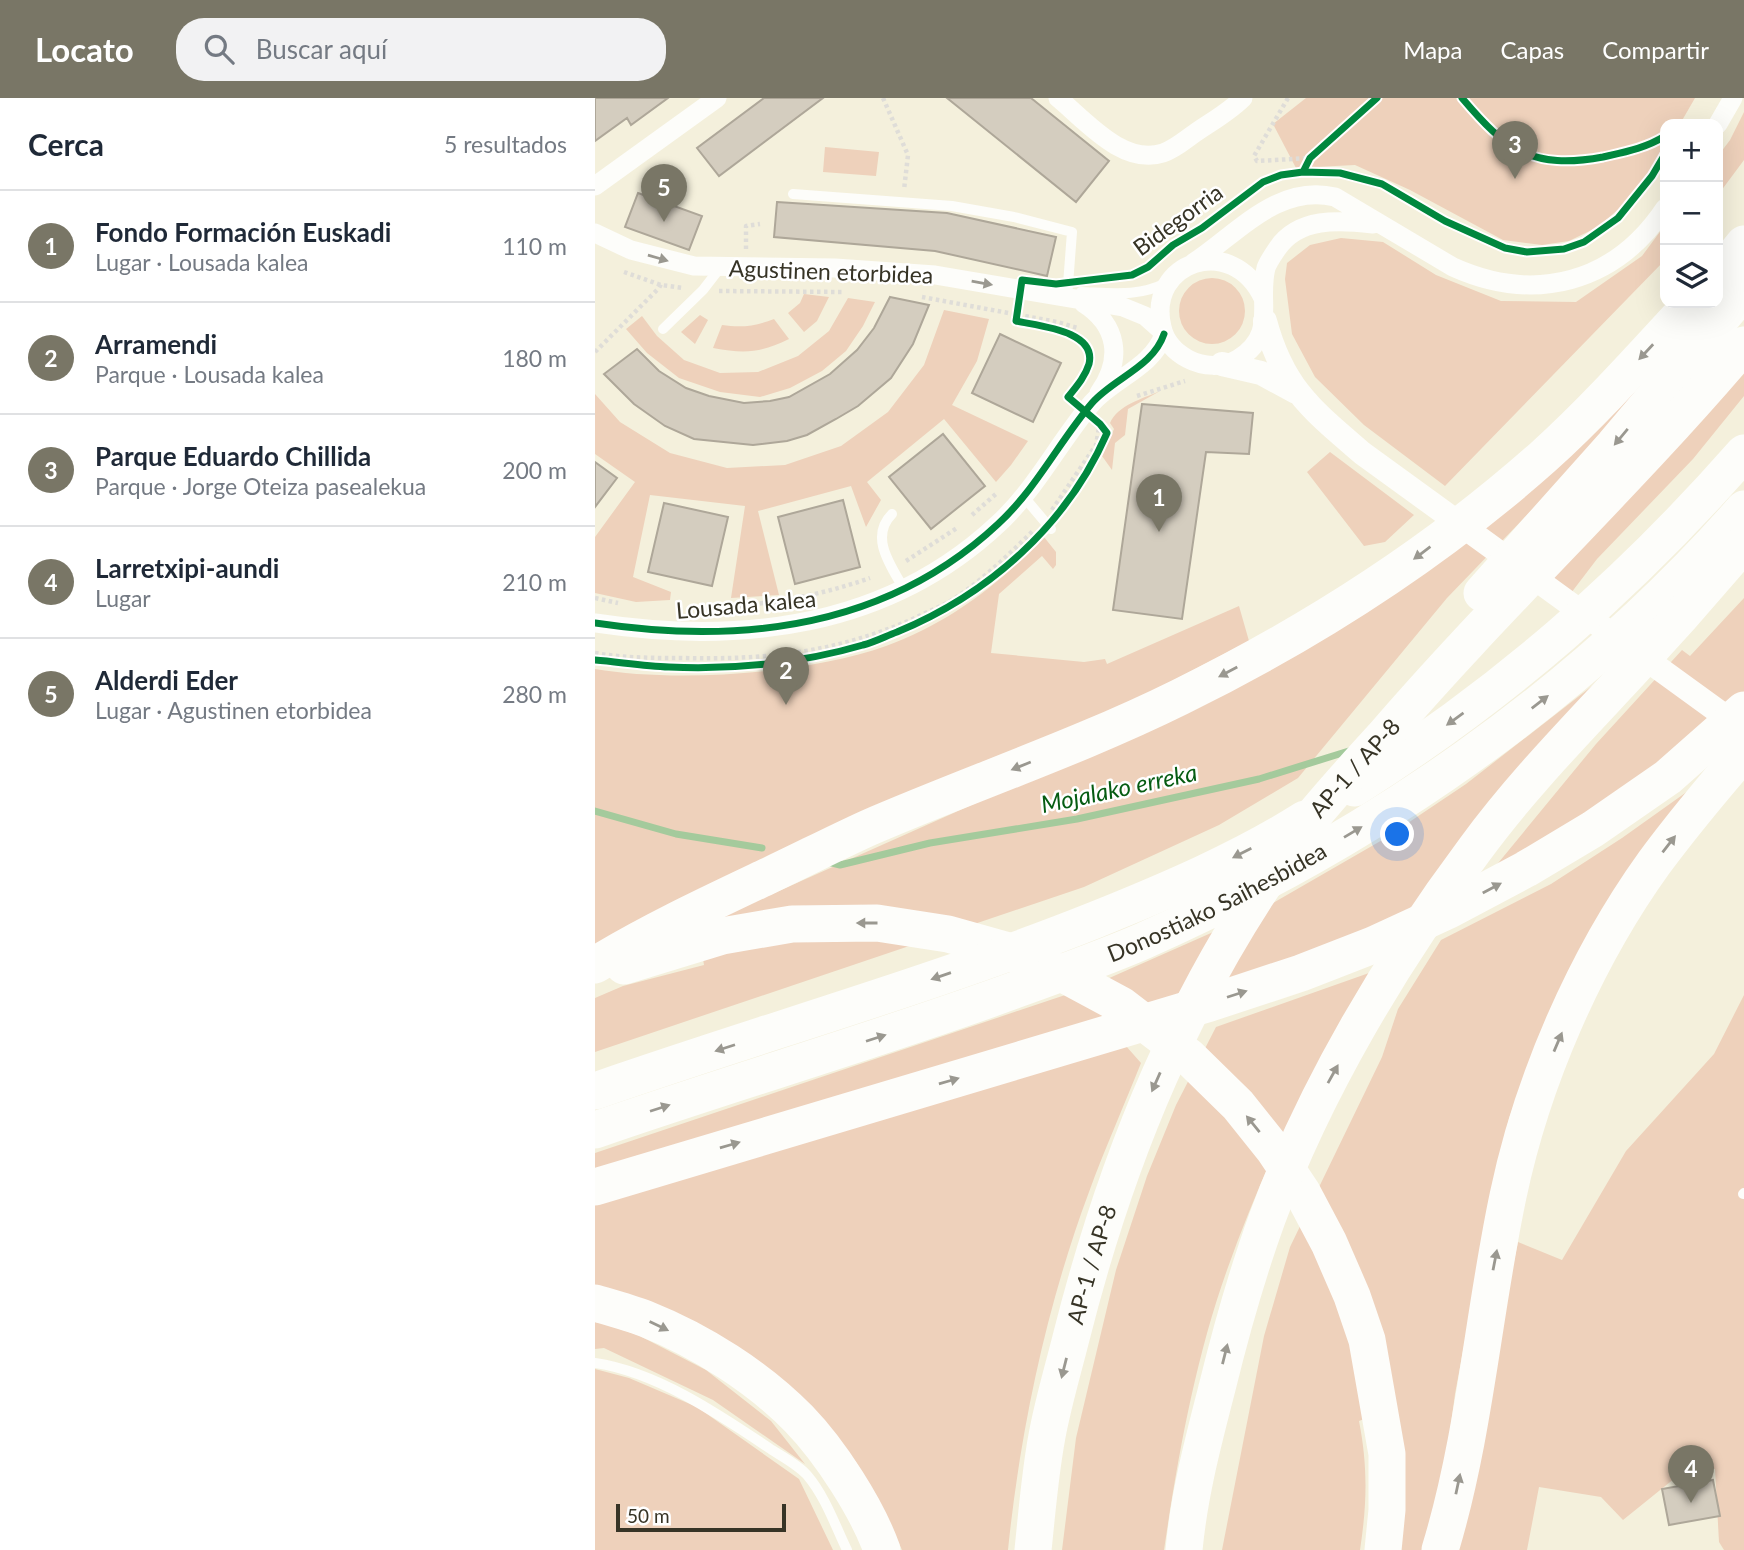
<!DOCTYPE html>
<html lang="es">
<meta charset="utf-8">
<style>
:root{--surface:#fff;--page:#f2f2f3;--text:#1f2937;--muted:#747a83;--line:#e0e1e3;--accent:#797666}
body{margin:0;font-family:Lato,sans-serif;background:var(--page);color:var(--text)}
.controls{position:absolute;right:21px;top:21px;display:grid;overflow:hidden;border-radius:14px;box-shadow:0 7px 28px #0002}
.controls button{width:63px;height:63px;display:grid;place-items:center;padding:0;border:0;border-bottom:2px solid var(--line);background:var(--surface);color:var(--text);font:35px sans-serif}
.scale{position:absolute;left:21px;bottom:18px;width:170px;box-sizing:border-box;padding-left:7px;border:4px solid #373426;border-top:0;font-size:19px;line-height:24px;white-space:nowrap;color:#373426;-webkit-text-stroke:5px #fff;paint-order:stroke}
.you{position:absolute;left:803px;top:737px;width:24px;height:24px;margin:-18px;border:5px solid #fff;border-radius:50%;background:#1a73e8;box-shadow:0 0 0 10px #1a73e833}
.badge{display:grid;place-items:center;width:46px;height:46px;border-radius:50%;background:var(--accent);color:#fff;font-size:23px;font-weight:700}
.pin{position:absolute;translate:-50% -58px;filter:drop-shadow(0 2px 4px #0008)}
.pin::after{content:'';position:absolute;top:37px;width:24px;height:21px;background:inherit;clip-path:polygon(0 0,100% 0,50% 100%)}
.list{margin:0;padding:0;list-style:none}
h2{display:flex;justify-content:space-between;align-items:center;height:91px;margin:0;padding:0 28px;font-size:30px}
h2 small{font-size:23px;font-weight:400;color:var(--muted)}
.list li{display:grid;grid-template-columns:46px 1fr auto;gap:21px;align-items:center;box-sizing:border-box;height:112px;padding:0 28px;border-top:2px solid var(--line)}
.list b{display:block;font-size:26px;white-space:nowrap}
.list p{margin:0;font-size:23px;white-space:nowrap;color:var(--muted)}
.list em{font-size:23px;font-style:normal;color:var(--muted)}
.icon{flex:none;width:38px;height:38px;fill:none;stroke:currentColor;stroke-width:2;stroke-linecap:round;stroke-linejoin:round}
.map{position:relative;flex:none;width:1149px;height:1452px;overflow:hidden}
header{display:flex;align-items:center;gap:42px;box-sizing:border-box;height:98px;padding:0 35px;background:var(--accent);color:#fff}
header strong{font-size:33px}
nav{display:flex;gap:38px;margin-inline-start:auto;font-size:24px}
.search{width:490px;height:63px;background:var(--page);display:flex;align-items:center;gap:18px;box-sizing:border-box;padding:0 24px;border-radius:28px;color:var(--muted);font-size:26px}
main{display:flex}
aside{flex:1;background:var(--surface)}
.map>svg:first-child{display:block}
.green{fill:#eed1bb}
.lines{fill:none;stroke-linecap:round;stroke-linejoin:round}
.stream{stroke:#a4ca9c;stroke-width:7}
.building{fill:#d4cdbf;stroke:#aea799;stroke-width:2}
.path{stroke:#dfddd8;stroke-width:4.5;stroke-dasharray:3.5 3.5;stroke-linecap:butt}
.service{stroke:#fdfdfa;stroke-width:10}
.minor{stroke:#fdfdfa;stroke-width:19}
.tertiary{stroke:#fdfdfa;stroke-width:24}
.motorway{stroke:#fdfdfa;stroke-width:37}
.cycleway-casing{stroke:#fff;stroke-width:11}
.cycleway{stroke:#00873e;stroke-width:7}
.oneway{fill:#9a9890}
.labels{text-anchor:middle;stroke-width:5;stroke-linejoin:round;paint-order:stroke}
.street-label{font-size:23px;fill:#373426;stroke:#fff}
.water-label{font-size:24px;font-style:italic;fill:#065c12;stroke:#fff}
</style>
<header>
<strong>Locato</strong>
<div class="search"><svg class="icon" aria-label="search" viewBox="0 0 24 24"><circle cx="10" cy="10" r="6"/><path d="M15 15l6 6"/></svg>Buscar aquí</div>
<nav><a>Mapa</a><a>Capas</a><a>Compartir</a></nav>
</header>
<main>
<aside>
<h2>Cerca<small>5 resultados</small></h2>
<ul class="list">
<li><span class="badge">1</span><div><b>Fondo Formación Euskadi</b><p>Lugar · Lousada kalea</p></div><em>110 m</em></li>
<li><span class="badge">2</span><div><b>Arramendi</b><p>Parque · Lousada kalea</p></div><em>180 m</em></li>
<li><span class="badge">3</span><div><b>Parque Eduardo Chillida</b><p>Parque · Jorge Oteiza pasealekua</p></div><em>200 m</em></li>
<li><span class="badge">4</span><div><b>Larretxipi-aundi</b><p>Lugar</p></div><em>210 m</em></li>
<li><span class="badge">5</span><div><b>Alderdi Eder</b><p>Lugar · Agustinen etorbidea</p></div><em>280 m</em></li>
</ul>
</aside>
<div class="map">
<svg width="1149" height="1452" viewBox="0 0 1149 1452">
<rect width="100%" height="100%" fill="#f4f0dc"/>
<path class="green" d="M711,0h389l-15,26h-15v24l-35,51 -32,28 -29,14 -27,4 -39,-5 -93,-50 -55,-25 -59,3 -23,-44z
M1149,14v48l-26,35v-39l12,-16z
M230,49l54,5 -3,24 -53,-4z
M1070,127v35l-220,226 -81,-61 -49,-48 -23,-43 -7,-55 2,-16 23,-18 31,-7 42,4 53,33 65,26 75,1 66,-46z
M584 213a33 33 0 1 1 66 0a33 33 0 1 1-66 0Z
M209,196l25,3 -12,24 -13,11 -16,-19 12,-10z
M253,200l27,4 -12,24 -17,25 -24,20 -32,17 -30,9 -40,-5 -41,-14 -32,-25 -21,-24 16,-13 15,20 27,24 36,13 38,-1 40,-16 31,-25z
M349,212l45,9 -12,42 -25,44 76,36 -17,24 -15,17 -52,-63 -77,63 14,18 -15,27 -15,-41 -93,25 21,84 -48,3 14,-92 -95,-11 -17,82 38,15 -1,8 -34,2 -41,-9v-56l40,-55 -40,-28v-60l25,28 50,31 57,15 58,-3 56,-19 47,-34 36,-47z
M105,217l8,5 -13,24 -14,-12z
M179,221l15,20c-29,14 -44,15 -76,9l9,-23c20,3 34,1 52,-6z
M1092,234l-131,153 -109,113 -149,180 -79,47 -135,62 -489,165v-54l28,-12 81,-21 -6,-38 522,-233z
M1149,269v29l-51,63 -96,100 -29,38 -19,-17z
M565,293l-32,18 -3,26 -10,8 -3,27 -10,-14 12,-27 -4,-6c8,-18 32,-24 50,-32z
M735,354l84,63 -29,27 -21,4 -57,-74z
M449,439l12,15v13l-3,4 -11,-13 -43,38 -8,59 93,9 21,-3 2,5 132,-58 10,35 -127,66 -527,240v-278c82,14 212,5 291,-23 61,-22 114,-62 158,-109z
M1149,500v96l-77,66 -182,119 111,-135 86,-94 8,6z
M1006,581l-192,240 -103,41 -711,216v-23l494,-166 165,-73 130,-75 82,-55z
M1100,688l-151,239 -35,93 -22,104 -32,172 -12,89 -20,67h-24l-7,-142 -33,13c9,46 8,83 1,129h-138l42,-214 26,-89 92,-190 16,-48 43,-69 110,-56 71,-46z
M774,875c-57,95 -105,193 -142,297 -32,90 -49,186 -63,280h-102l14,-112 40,-168 31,-94 29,-71 40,-78z
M1149,897v555h-20l-5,-8 -4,-73 -35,5 -57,46 -22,-23 -62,-10 -12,63h-73l64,-308 44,18 64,-109 88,-97z
M531,948l15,17c-17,43 -36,85 -52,129 -42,112 -69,239 -81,358h-106l-23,-50 -23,-38 -29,-37 -232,-140v-80z
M0,1223l43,14 68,35 65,51 34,43 -92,-64 -109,-52 -9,1z
M0,1271l34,9 68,29 102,72 34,71h-238z"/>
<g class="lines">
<path class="stream" d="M0,713l81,23 86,14
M233,764l12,3 90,-22 147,-24 182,-40 93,-29"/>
</g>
<path class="building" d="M0,0h73l-37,27 -4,-7 -32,23z
M169,0h59l-104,78 -22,-28z
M352,0h84l78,63 -33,41z
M43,95l64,23 -13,34 -64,-23z
M182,104l170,11 109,24 -9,39 -112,-25 -161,-14z
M295,199l39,8 -16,39 -22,34 -33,28 -22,13 -29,16 -20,6 -34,4 -59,-6 -29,-13 -31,-22 -30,-30 33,-25 22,22 27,17 23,8 35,7 26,-2 19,-4 41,-23 27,-24 17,-22z
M405,236l61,29 -28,59 -61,-29z
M547,306l111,9 -4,41 -43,-2 -24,167 -69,-9z
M348,336l42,52 -54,43 -42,-52z
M0,364l22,16 -22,29z
M248,402l17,67 -65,17 -17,-67z
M69,405l64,14 -16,69 -64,-14z
M1118,1382l7,36 -51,9 -7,-36z"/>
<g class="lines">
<path class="path" d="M288,0l25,57 -4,35
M693,0l-34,58 3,5 53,-3
M151,151v-23l14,-2
M29,174l37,13 22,3
M124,193l125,1
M327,199l135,25 21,6
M0,254l64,-64 3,-6
M542,298l48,-15
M457,412l44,-65 3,-17
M377,417l25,-22
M311,463l51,-33
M0,500l23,5
M130,509c50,-4 97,-12 145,-29
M0,555c28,5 57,5 85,5 86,2 156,-5 235,-40 11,-6 23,-10 34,-16 32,-20 58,-46 85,-72"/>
<path class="service" d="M198,96l159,12 62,11 58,15 -5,66
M486,194c30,1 58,5 85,-9
M68,231l40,-39 17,-22
M429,399l27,32
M297,416c-23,23 -1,52 12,75
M1148,1096l1,-1
M0,1265c62,9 125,52 177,87 11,7 26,15 35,25 18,21 28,50 40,75"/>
<path class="minor" d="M463,0c28,23 65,68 105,55 12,-4 22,-13 32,-20 16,-11 34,-21 48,-35
M1123,26l15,-26
M0,88l122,-88
M0,135l36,17 63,16 141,2 100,7 188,32 22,9 18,16
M598,165c44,-29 85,-80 142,-66l118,70c82,37 162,16 212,-59
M668,200c-31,-66 -117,-36 -101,29 3,14 13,25 26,32 15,8 35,9 50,0 40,-25 19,-56 28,-91 2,-6 7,-13 11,-19 21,-32 62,-29 96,-25
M488,205c35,22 40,56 16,90
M0,525c145,22 292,5 403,-99 38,-35 61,-82 94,-121 22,-25 61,-36 72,-69"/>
<path class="tertiary" d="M670,223c18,67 47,89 97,132l379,275
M627,266l39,9 35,19"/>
<g class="motorway">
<path d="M1123,178l26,-32"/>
<path d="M887,495l132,-148 130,-154"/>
<path d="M759,690c149,-94 274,-203 390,-335"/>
<path d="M0,867c56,-34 114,-61 173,-89 34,-16 67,-33 100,-48 104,-45 211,-81 312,-131 130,-64 255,-144 363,-240 53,-48 101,-102 149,-154"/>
<path d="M29,868l98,-30 70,-12 85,-1 71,11 57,16 62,26 54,29 68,52 49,48 36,45 28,42 27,51 23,53 15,44 20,114v56l-4,40"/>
<path d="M0,993c166,-58 337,-106 500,-171 72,-29 145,-60 210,-101"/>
<path id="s1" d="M0,1032c130,-45 262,-84 392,-130 52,-19 105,-37 156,-59 226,-100 437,-245 601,-432"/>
<path d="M0,1089l615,-184 91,-30 72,-28 76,-35 77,-41 67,-40 75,-52 76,-67"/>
<path d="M0,1205c17,5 35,10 51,16 55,22 112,58 153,100 31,32 68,89 83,131"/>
<path id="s2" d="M438,1452c4,-38 7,-77 14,-114 6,-33 16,-66 24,-98 46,-183 115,-350 227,-503 26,-34 56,-66 85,-98 116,-135 246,-256 361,-392"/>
<path d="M589,1452c5,-55 19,-108 33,-162 14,-57 30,-114 50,-169 48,-130 125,-259 208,-370 46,-63 102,-120 155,-177 39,-42 77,-85 114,-129"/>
<path d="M845,1452c35,-115 43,-236 68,-354 24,-115 77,-237 146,-333 28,-38 59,-75 90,-111"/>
</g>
<g class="cycleway-casing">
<path id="cycleway" d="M867,0c44,52 70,72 141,59 22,-5 43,-9 62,-21
M708,74l7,-14 67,-60
M0,525c145,22 292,5 403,-99 38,-35 61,-82 94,-121 22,-25 61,-36 72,-69
M0,562c24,2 49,6 74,7 64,3 133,-4 194,-22 12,-3 23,-9 34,-13 92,-38 170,-107 210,-199l-7,-9 -32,-27c8,-10 17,-20 21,-33 8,-34 -52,-38 -73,-43l6,-41 34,4 76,-9 16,-8 25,-22 29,-17 61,-46 18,-7 22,-3 37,1 42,11 63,37 60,27 22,4 37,-3 20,-7 34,-24 34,-42 13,-22"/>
</g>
<use href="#cycleway" class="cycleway"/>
</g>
<defs><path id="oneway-solid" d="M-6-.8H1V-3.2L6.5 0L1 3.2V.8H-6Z" transform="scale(1.75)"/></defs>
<g class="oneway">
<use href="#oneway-solid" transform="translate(63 160) rotate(16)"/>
<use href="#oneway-solid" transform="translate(387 185) rotate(10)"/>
<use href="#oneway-solid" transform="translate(1051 254) rotate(133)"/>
<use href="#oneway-solid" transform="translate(1026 339) rotate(130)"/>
<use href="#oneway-solid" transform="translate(827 455) rotate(143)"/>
<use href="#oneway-solid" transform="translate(633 574) rotate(152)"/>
<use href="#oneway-solid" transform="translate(945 604) rotate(-38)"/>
<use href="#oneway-solid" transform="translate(860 621) rotate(144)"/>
<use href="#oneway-solid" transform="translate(426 668) rotate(158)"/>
<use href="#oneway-solid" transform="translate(758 734) rotate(-31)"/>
<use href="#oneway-solid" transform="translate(1074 746) rotate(-52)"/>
<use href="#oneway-solid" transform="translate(647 755) rotate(153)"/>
<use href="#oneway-solid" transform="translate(897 790) rotate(-28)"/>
<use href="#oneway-solid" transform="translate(272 825) rotate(-180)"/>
<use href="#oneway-solid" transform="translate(346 878) rotate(161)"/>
<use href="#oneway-solid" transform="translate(642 896) rotate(-18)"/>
<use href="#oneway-solid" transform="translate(281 940) rotate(-18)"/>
<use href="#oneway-solid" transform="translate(963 944) rotate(-67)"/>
<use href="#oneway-solid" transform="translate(130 950) rotate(162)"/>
<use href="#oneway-solid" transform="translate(738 976) rotate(-61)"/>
<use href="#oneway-solid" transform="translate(354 983) rotate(-16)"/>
<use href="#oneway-solid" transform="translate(561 984) rotate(114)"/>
<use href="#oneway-solid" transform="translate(65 1010) rotate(-18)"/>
<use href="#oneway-solid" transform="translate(658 1026) rotate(-129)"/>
<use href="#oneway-solid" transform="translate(135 1047) rotate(-16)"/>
<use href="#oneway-solid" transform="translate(900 1162) rotate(-79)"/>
<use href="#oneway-solid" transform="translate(64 1228) rotate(26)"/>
<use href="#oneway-solid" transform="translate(630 1256) rotate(-76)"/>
<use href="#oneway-solid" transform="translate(469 1270) rotate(104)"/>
<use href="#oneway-solid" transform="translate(863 1386) rotate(-78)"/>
</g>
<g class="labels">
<g class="street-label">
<text transform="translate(583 122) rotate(-36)" y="8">Bidegorria</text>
<text transform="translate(236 174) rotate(2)" y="8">Agustinen etorbidea</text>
<text transform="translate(151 507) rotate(-5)" y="8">Lousada kalea</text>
<text dy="8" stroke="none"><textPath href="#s2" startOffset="859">AP-1 / AP-8</textPath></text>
<text dy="8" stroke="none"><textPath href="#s1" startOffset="663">Donostiako Saihesbidea</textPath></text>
<text dy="8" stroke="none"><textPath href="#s2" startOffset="292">AP-1 / AP-8</textPath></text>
</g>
<g class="water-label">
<text transform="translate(524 691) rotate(-12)" y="8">Mojalako erreka</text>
</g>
</g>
</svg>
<div class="controls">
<button>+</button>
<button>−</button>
<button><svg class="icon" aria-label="layers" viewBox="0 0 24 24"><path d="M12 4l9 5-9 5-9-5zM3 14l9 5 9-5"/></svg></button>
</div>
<div class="scale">50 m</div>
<div class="you"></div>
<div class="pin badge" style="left:564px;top:434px">1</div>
<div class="pin badge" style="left:191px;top:607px">2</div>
<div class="pin badge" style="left:920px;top:81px">3</div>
<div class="pin badge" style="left:1096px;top:1405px">4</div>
<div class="pin badge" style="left:69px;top:124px">5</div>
</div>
</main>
